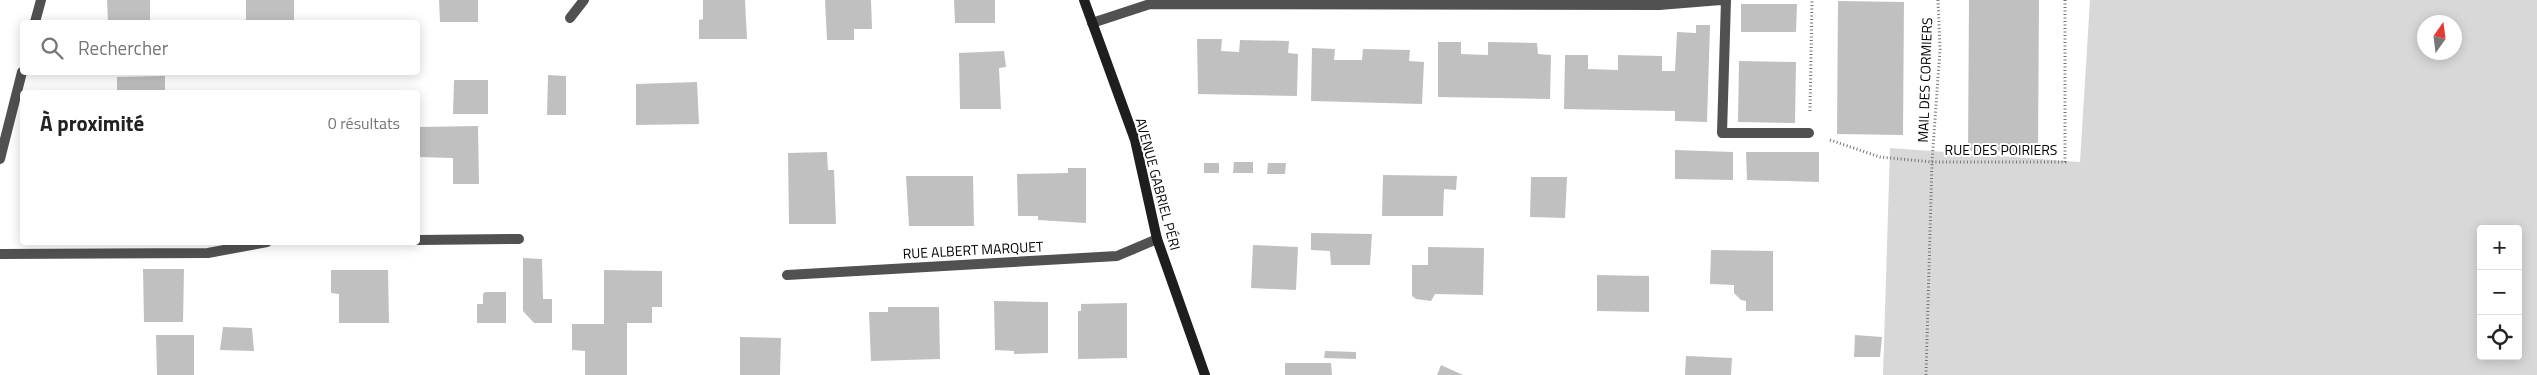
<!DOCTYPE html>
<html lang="fr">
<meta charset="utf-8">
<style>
:root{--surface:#fff;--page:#f2f2f2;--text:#222;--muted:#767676;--line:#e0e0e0}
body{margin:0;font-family:"Titillium Web",sans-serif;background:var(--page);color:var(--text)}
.controls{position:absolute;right:15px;bottom:15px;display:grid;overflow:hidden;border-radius:5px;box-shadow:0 2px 12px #0003}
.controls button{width:45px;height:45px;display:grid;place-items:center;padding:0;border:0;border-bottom:1px solid var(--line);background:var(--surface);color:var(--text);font:25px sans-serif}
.compass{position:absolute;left:2417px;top:15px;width:45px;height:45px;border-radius:50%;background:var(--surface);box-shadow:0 2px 12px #0003;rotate:14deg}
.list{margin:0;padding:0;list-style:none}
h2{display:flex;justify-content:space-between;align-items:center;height:65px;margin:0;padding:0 20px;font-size:21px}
h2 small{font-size:16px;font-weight:400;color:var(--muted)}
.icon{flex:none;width:28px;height:28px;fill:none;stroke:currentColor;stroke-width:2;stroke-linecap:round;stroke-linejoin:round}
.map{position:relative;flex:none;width:2537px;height:375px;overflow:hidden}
.search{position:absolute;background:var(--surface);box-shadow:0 2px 12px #0003;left:20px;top:20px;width:400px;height:55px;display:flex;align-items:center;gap:12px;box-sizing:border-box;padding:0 18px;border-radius:5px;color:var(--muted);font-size:19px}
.panel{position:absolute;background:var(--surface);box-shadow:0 2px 12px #0003;left:20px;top:90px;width:400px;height:155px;border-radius:5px}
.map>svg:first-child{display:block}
.green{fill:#d8d8d8;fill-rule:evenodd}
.building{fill:#c0c0c0}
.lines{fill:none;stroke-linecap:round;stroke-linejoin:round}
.path{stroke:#737373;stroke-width:3;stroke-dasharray:1 2.5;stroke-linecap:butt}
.lane{stroke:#515151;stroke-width:10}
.street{stroke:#515151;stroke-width:10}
.secondary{stroke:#1e1e1e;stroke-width:10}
.labels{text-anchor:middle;stroke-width:4;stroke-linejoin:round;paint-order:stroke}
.street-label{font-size:14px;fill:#000;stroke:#fff}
</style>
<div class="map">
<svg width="2537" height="375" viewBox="0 0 2537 375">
<rect width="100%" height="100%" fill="#fff"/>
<path class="green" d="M2090,0h447v375h-654l7,-227 190,14zM2424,22h30v30h-30zM2481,229h37v127h-37z"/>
<path class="building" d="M107,0h43v22h-42z
M246,0h48v22h-48z
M439,0h39v22h-38z
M703,0h42l2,39h-48v-19l4,-1z
M825,0h46l1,29h-18v11h-27z
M954,0h41v23h-40z
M1969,0h70l-1,152 -70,-1z
M1838,1l66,1 -1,133 -66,-1z
M1741,4h56l-1,28h-55z
M1696,25h14l-3,97 -32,-1v-10l-111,-2 1,-54h23v14l30,1v-15l44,1v15h13l2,-39 19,1z
M1197,39h25l-1,12 18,1 1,-12 49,1 -1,12 10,1 -1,42 -99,-2z
M1438,42h23v12l27,1v-13l49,1 1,11 13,1 -1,44 -112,-2z
M1312,48l23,1 -1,11h28l1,-11 47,1 -1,11 15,1 -2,42 -111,-3z
M1004,51l2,16 -7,1 2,41h-41l-1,-56z
M1739,61l57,1 -1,61 -57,-1z
M548,75l18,1v39h-19z
M165,76v16h-48v-15z
M454,80h34v34h-35z
M697,82l2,42 -63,1v-41z
M478,126l1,58h-26v-26l-35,-1v-30z
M1675,150l58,2v28l-58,-1z
M827,152l1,18h6l2,54h-47l-1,-71z
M1746,152h73v30l-72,-2z
M1234,162h19v11h-20z
M1204,163h15v10h-15z
M1268,163h18l-1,11h-18z
M1068,168h18v55l-48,-3v-4h-20l-1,-42 51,-1z
M1383,175l74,1 -1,14 -12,-1 -1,27h-61z
M906,176h67l1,50h-65z
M1531,177h36l-2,41 -35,-1z
M1311,233l61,1 -2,31h-39l-1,-14 -19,-1z
M1253,245l45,2 -2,43 -45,-2z
M1428,247l56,1 -1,47 -48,-1 -4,7 -15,-2 -4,-3v-31h16z
M1711,250l62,1v60h-27v-10l-5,-1 -7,-7v-8l-24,-1z
M523,258l19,1 1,40h9v24h-18l-11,-12z
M143,269h41l-1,53h-39z
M331,270h57l1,53h-50v-29l-8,-1z
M604,270l58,1v36h-10v16h-25v52h-42v-24l-13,-1v-26h32z
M1597,275l52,1v36l-52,-1z
M485,292h21v31h-29v-19h6v-10z
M994,301l54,1v51l-34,1v-3l-19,-1z
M1127,303v55l-49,1v-48h3v-7z
M888,307h51l1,52 -69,2 -2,-49h19z
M223,327l29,1 2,23 -34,-1z
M156,335h38v40h-37z
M1855,335l27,2 -2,20h-26z
M740,337l41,1 -1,37h-40z
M1325,351l31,1v7l-32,-1z
M1686,356l46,2 -1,17h-46z
M1285,363h46l1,12h-47z
M1441,365l22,10h-26z"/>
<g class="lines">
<path class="path" d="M1810,111l2,-111
M1830,140l50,17 52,5h133v-162
M1926,375l6,-213 8,-113 -2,-49"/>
<path class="lane" d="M1726,0l-4,133h87
M1659,5l62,-5"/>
<path class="street" d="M570,18l14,-18
M35,22l6,-22
M1092,23l58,-19 509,1v-5
M0,159l22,-87
M418,240l101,-1
M0,254l208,-1 59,-11
M787,275l330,-19 40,-17"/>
<path class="secondary" d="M1084,0l51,140 22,99 48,136"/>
</g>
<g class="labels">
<g class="street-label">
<text transform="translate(1925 80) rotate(-88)" y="5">MAIL DES CORMIERS</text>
<text x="2001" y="155">RUE DES POIRIERS</text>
<text transform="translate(1158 184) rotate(75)" y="5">AVENUE GABRIEL PÉRI</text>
<text transform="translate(973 250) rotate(-3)" y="5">RUE ALBERT MARQUET</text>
</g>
</g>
</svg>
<div class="controls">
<button>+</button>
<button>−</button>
<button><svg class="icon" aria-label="locate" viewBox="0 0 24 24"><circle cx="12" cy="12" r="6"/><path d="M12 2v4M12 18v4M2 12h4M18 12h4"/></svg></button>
</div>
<svg class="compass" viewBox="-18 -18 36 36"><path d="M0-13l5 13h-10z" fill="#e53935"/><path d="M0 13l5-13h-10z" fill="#767676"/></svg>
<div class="search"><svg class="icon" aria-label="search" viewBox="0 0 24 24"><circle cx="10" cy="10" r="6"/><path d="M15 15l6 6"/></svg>Rechercher</div>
<section class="panel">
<h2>À proximité<small>0 résultats</small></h2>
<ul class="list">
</ul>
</section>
</div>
